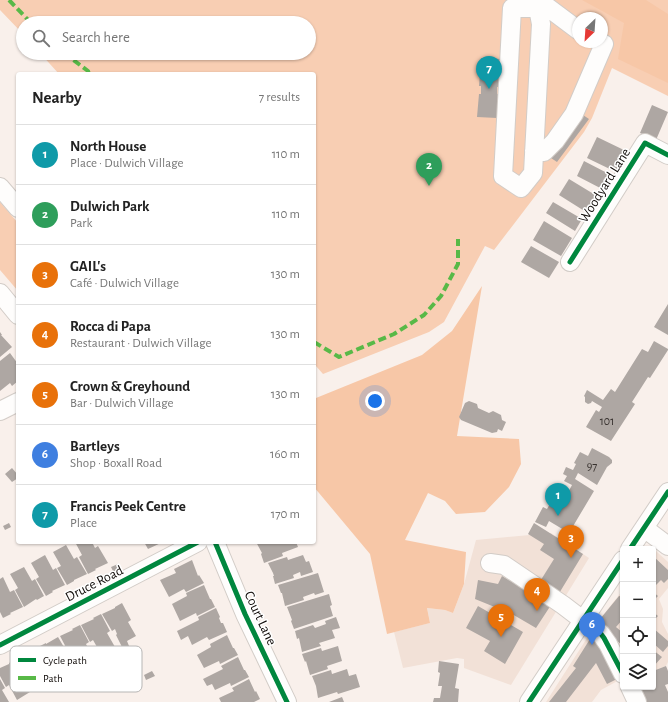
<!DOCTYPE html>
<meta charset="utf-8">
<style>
:root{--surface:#fff;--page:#f2f2f2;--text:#222;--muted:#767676;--line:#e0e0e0;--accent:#b45309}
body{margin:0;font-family:"Alegreya Sans",sans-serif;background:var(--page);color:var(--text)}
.controls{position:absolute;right:12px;bottom:12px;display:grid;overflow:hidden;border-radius:4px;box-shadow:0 1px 3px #0004}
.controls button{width:36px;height:36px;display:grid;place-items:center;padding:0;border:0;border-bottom:1px solid var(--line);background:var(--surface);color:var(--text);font:20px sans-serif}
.compass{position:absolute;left:572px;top:12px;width:36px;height:36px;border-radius:50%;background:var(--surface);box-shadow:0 1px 3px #0004;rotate:205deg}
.you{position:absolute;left:375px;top:401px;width:14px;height:14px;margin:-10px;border:3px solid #fff;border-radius:50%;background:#1a73e8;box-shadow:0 0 0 6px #1a73e833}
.badge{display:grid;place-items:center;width:26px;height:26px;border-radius:50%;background:var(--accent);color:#fff;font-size:13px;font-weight:700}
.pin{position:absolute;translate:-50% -33px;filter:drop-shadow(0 1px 2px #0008)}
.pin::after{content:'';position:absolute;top:21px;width:14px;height:12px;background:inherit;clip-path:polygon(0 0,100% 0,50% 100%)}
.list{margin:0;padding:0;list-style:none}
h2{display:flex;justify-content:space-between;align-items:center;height:52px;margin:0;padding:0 16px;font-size:17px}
h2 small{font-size:13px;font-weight:400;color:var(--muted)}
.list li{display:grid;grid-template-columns:26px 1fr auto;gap:12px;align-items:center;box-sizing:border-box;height:60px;padding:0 16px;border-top:1px solid var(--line)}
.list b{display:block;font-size:15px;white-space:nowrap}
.list p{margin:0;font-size:13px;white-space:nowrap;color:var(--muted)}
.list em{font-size:13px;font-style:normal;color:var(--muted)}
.icon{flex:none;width:22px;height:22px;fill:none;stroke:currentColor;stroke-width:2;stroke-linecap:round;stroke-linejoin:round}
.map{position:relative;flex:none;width:668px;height:702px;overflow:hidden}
.search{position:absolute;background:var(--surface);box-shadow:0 1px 3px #0004;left:16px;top:16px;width:300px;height:44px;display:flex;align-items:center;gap:10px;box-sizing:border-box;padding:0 14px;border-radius:22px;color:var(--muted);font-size:15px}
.panel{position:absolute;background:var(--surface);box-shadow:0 1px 3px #0004;left:16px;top:72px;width:300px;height:472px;border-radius:4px}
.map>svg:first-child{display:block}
.built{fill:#f2e1d7}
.green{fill:#f8ceb3;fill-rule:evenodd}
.forest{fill:#f7c7a7}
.building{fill:#aea7a3}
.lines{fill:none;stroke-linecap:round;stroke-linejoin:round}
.minor-casing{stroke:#d2ccc7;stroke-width:20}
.minor{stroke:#fefdfc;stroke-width:18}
.quiet{stroke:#58b947;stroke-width:4;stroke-dasharray:8 4;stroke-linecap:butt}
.cycleway-casing{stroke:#fff;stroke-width:8}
.cycleway{stroke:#00873e;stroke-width:5}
.labels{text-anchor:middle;stroke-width:3;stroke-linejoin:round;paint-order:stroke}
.number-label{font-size:12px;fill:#38322f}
.street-label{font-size:14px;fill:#100b08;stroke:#fff}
.key{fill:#fff;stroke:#b7b6b5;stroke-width:1}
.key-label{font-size:11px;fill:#100b08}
</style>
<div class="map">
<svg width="668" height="702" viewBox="0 0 668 702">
<rect width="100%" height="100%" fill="#f9f0eb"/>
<path class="built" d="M551,533l38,25 -78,127 -47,-17v-9l-7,-1 -54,10 -9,-36 36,-9 -3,-15 18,2 8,3 11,-29 12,-44z
M656,551l12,11v26l-9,11 4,10 -1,13 6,12v28l-2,4 -13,5v-116z
M623,590v88l-22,12 -9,12h-46l50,-78z"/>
<path class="green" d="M0,0h668v96l-56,-28 -20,50 -8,14 -90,118 -9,-4 -41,76 -15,10 -106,42 -7,-8 -2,2v-294h-255l-19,-21h269v-30h-286v11l-23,-24zM578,18h24v24h-24z
M0,202l18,21v68l-18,-21z"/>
<path class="forest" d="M582,0h64l22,14v69l-50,-24 6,-36z
M482,286l-25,150 62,3 2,25 -12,23 -24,25 -29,2 -11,-13 -17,-8 -23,47 61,12 -2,32 -11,29 -8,-3 -18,-2 3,15 -43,11 -17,-80 -56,-67v-90l2,1 106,-43 30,-24z"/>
<path class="building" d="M481,58l20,1 -1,28h-3v7h1l-1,24 -20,-1 2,-23h2v-8h-2z
M652,105l16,7 -12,28 -16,-7z
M580,113l9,6 -32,43 -9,-6z
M597,137l29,14 -10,21 -29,-14z
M584,161l27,14 -7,15 -27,-14z
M569,179l28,17 -11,16 -27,-17z
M553,202l29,17 -7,12 -29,-18z
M544,221l28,17 -11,18 -28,-16z
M531,246l28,16 -10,16 -28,-16z
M668,304v31l-14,-8z
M0,332l2,3h-1l11,12 -12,10z
M654,341l14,8v1l-18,28 -2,-1 -7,11 -9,14 3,2 -24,37 -25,-14 10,-17 3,2 3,-5 -10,-6 -1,2 -3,1 -3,-2v-5l-1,-1 3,-6 16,10 8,-11 4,3 27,-43 6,3z
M10,353l8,11v17l-6,5 -2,-3 -10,8v-30z
M469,401l8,3 1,4 11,5 4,-2 8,4 1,5 4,2 -4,9 -4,-2 -1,3 -5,1 -31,-13 -2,-3 6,-14z
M592,448l17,9 3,3v3l-5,4 -10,18 -19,-12 -3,6 19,12 -25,42 -20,-12 -3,6 -11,-5 8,-15 4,2 7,-12 9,5 9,-17 -8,-4 3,-5 -4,-2 3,-7 7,3 3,-6 -2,-1 6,-11 8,4z
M12,468l6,7v3l-6,4 -7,-8z
M9,523l2,4 -6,3 -2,-4z
M534,523l49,31 -25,41 -19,-12 15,-24 -14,-9 4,-6 -16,-10z
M75,542h17l3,6 3,-2 10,17 -13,6 1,1 -8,4 -9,-17 3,-2z
M144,542h19l-15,7z
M256,542h40l2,5 -16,6 1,3 -19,7 -3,-9 1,-1z
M66,545l8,14 3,-2 10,17 -13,6v1l-7,4 -10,-17 4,-2 -8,-14z
M45,555l8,15 3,-2 9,17 -13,6 1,1 -7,4 -10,-17 3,-2 -8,-14z
M303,555l3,7 3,-1 4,11 -12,4 -1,-4 -7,3 1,3 -19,6 -2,-8h1l-1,-3 -5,-10 19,-6 1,3z
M653,556l15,14v9l-4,4 -3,-3 -8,8z
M192,560l6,16 1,-1 5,8 -18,9 -2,-3 -15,8 -9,-17 16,-7 -2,-4z
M118,564l3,5 -7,4 -3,-6z
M24,567l8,14 3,-2 9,17 -7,4 -1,-1 -12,8 -9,-17 3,-2 -8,-14z
M318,573l6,19 -9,3 -1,-2 -11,4 1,3 -19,6 -3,-13h-1l-3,-8z
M502,576l49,29 -15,23 -24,-14 -37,-15 3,-19 20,4z
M3,577l7,15 4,-2 9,17 -13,6 1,1 -8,4 -3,-6v-33z
M204,585l6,14h1l4,8 -18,9 -1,-3 -16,8 -8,-17 15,-8 -1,-3z
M653,592l5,4 -5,5z
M329,594l3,11 -2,1 3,10 -39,13 -3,-8 1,-1 -5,-13z
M619,596l4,1v22l-7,8 7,6 -1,12 -26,-21z
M122,603l9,17 -3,2 8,14 -9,5 2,5 -6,3 -7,-14 1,-1 -2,-5 -3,2 -10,-17 13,-6v-1z
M478,606l45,26 -18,32 -21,-13 6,-10 -24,-13z
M216,608l4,9 -1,1 2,5h2l4,9 -18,8 -2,-3 -15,8 -4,-9 -7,4 -4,-9 22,-11 -1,-3z
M653,612l5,4 -5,5z
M101,614l9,17 -3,2 8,14 -14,7 -8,-14 -3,2 -9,-17 13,-6 -1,-1z
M336,617l4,11 -8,2 3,8 -16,5 2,3 -19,6 -3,-14 -2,1 -2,-8 18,-6 2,3 11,-4 -1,-3z
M80,625l9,17 -3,2 7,14 -8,5 3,6 -5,2 -11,-19 -3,1 -9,-17 13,-6 -1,-1z
M653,628l15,13v5l-5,6 -10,-9z
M227,635l6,13h1l4,7 -18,9 -1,-3 -15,7 -7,-13 14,-8 -1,-3z
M58,637l10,17 -3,1 7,15 -13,7 -8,-14 -3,1 -10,-17 8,-4v1z
M590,639l5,1 22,39 -10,5 -11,-21 -30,39h-17l27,-34 -3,-2z
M338,646l4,15 -15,5 1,3 -18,6 -4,-14 -1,1 -3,-8 19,-6 1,3z
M653,650l9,7 -9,10z
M238,657l6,13h1l4,7 -18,9 -1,-3 -15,7 -3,-6 -5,2 -4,-7 20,-10 -2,-3z
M16,659l10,17 -4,2 8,14 -13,8 -8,-15 -3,2 -6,-11v-8l9,-4v-1z
M439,661l20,3 -4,24 4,1 -1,13h-25l1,-4h6l2,-12h-4l2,-13 -2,-1z
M666,666l2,5v13l-3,1 3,7v10h-22l-7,-15h14v-16z
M347,669l2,7 7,-2 4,13 -22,7 -1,-2 -19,6 -2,-12 -4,-10 19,-6 1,4z
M152,671l3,5 -9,4 -2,-5z
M0,679l5,9 -3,2 7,12h-9z
M249,679l6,13 1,-1 4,8 -6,3h-33l-2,-4 15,-7 -2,-3z
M342,697l2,5h-15z"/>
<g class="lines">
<g class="minor-casing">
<path id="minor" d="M538,0l40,30
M538,8h-26l-9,168 18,12 12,-15 8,-149 -3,-16v-8
M534,151l10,1 11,-11 19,-27 30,-70 -5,-2
M0,187l18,21
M570,262l75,-119 23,12
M0,293l18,22
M0,411l18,-9
M644,528l24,18
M215,542l30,72 42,88
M630,549l38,-57
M490,563l14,2 59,40 38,29 7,10 15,30
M0,645l198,-103
M630,687l7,15
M529,702l94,-142"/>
</g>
<use href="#minor" class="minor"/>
<path class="quiet" d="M9,0l22,23
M64,53l24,18 1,3
M314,342l25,15 55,-23 30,-19 17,-19 17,-32v-25"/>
<g class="cycleway-casing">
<path id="cycleway" d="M570,262l75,-119 23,12
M215,542l30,72 42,88
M630,549l38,-57
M583,620l18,14 3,4 19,36
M0,645l198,-103
M529,702l94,-142"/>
</g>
<use href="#cycleway" class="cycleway"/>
</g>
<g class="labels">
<g class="number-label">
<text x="607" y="425">101</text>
<text x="592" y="470">97</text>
</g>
<g class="street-label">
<text transform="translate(604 185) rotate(-58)" y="5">Woodyard Lane</text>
<text transform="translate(94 583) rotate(-27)" y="5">Druce Road</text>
<text transform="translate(261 618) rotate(65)" y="5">Court Lane</text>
</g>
</g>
<rect x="10" y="646" width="132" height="46" rx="6" class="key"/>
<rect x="18" y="658" width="18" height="4" fill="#00873e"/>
<rect x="18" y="676" width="18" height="4" fill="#58b947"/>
<g class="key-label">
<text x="43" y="664">Cycle path</text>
<text x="43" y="682">Path</text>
</g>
</svg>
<div class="controls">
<button>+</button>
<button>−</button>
<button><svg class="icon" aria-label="locate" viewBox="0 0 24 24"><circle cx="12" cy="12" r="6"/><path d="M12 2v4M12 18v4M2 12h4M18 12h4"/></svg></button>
<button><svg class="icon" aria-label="layers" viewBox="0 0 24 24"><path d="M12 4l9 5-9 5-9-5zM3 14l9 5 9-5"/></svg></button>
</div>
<svg class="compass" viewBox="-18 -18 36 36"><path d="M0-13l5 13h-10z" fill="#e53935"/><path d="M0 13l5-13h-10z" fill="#767676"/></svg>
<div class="you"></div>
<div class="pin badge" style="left:558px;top:516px;background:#0f9aa8">1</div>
<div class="pin badge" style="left:429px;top:186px;background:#2e9e5b">2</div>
<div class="pin badge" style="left:571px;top:558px;background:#e8710a">3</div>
<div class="pin badge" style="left:537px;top:611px;background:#e8710a">4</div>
<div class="pin badge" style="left:501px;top:637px;background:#e8710a">5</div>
<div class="pin badge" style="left:592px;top:645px;background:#3f7fe0">6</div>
<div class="pin badge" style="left:489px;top:89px;background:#0f9aa8">7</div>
<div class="search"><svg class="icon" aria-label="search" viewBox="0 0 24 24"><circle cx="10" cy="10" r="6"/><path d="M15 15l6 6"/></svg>Search here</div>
<section class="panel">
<h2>Nearby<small>7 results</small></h2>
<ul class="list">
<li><span class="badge" style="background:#0f9aa8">1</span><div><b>North House</b><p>Place · Dulwich Village</p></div><em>110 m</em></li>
<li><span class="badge" style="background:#2e9e5b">2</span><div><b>Dulwich Park</b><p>Park</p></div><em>110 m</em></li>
<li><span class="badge" style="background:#e8710a">3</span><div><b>GAIL's</b><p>Café · Dulwich Village</p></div><em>130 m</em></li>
<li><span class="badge" style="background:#e8710a">4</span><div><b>Rocca di Papa</b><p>Restaurant · Dulwich Village</p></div><em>130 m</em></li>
<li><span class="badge" style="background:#e8710a">5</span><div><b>Crown &amp; Greyhound</b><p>Bar · Dulwich Village</p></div><em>130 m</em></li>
<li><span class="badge" style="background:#3f7fe0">6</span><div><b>Bartleys</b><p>Shop · Boxall Road</p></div><em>160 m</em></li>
<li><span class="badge" style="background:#0f9aa8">7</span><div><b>Francis Peek Centre</b><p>Place</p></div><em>170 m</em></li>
</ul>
</section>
</div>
